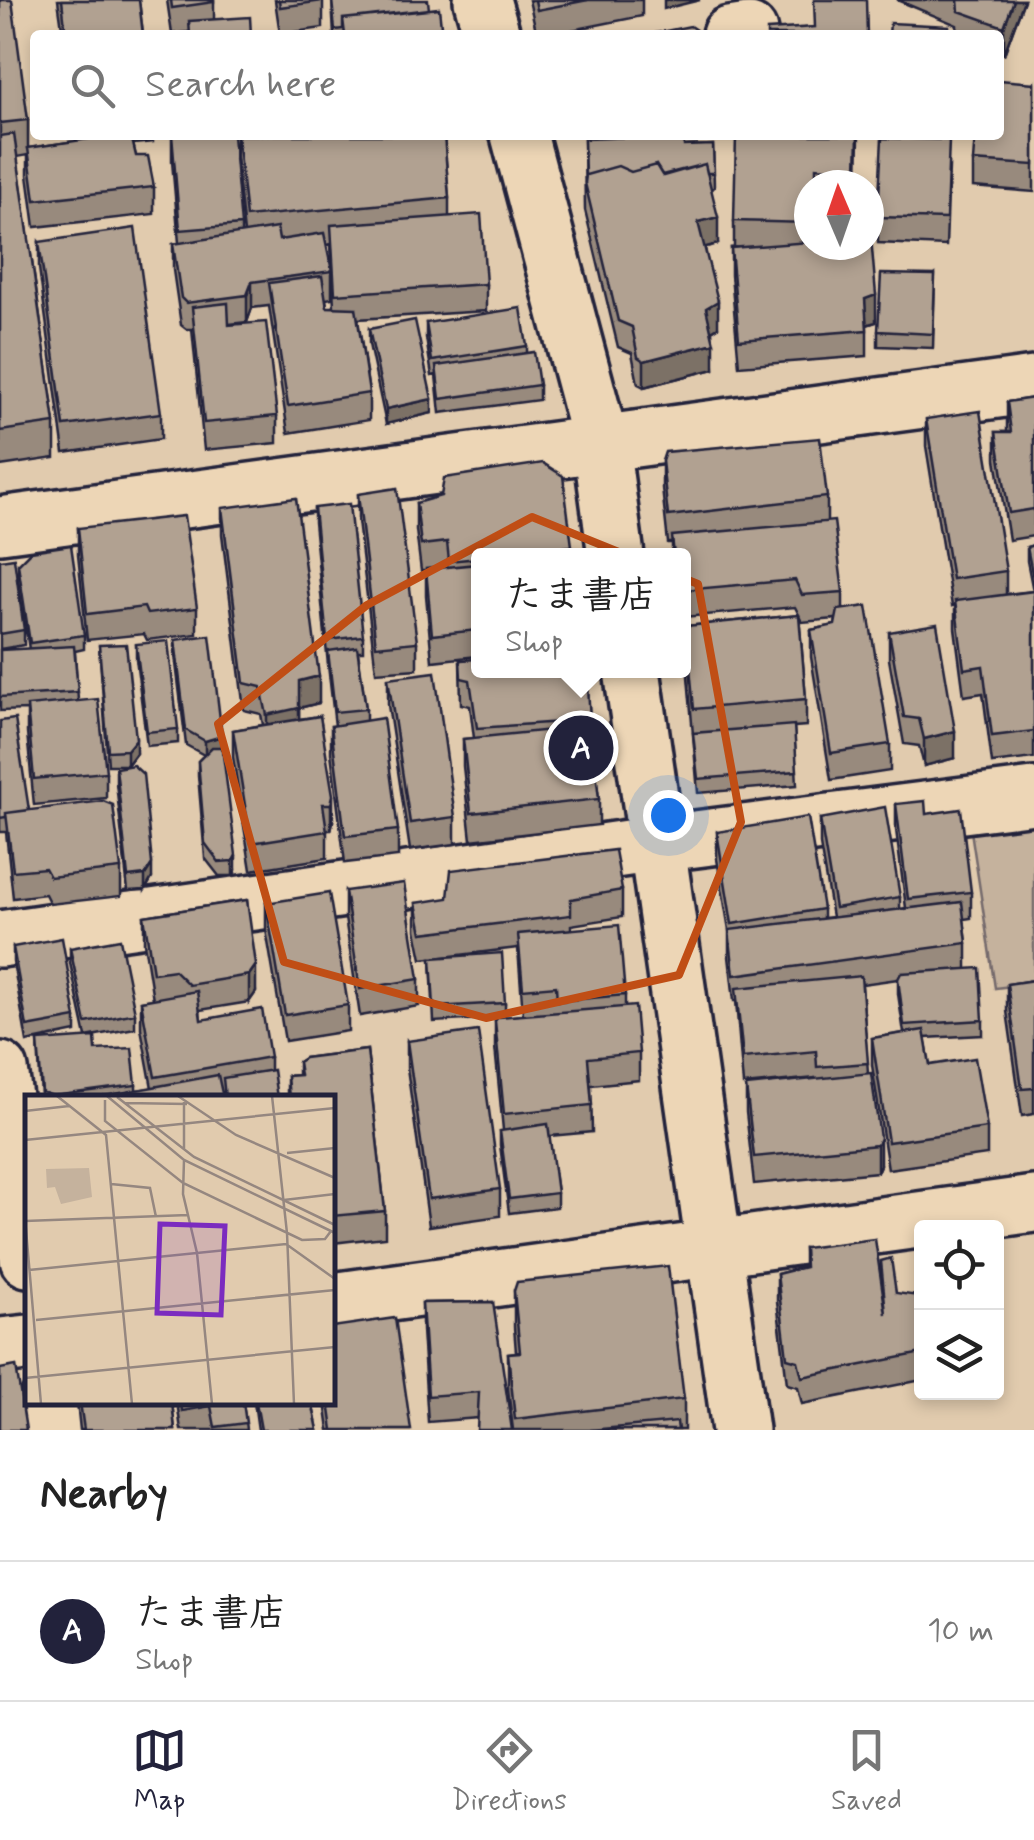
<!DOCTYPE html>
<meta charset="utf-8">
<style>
:root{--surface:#fff;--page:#f6f6f6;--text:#222;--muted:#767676;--line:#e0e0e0;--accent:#22223b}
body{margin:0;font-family:Mynerve,"Klee One",sans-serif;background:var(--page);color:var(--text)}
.controls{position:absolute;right:30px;bottom:30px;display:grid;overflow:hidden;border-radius:10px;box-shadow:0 5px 15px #0003}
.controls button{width:90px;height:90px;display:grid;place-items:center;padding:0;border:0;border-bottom:2px solid var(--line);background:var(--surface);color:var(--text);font:50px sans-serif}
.compass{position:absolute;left:794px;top:170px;width:90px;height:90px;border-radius:50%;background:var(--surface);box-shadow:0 5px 15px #0003;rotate:358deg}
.you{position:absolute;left:668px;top:815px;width:35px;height:35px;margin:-25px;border:8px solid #fff;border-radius:50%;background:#1a73e8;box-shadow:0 0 0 15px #1a73e833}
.badge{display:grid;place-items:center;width:65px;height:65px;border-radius:50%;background:var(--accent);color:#fff;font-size:32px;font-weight:700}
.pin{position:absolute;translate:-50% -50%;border:5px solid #fff;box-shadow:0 2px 10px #0006}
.popup{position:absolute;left:471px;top:548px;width:220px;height:130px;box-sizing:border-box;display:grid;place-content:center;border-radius:10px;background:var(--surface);filter:drop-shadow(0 2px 8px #0005);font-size:32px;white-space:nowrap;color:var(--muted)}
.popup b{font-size:38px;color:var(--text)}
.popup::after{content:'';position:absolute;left:50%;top:100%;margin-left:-20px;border:20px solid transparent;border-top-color:var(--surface)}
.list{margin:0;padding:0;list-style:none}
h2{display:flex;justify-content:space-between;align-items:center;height:130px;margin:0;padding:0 40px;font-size:42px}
h2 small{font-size:32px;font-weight:400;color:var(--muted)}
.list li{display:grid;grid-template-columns:65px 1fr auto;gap:30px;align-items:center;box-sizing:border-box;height:140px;padding:0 40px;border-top:2px solid var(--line)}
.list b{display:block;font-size:38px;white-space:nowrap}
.list p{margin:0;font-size:32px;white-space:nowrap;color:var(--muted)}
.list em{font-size:32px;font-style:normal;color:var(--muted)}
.icon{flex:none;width:55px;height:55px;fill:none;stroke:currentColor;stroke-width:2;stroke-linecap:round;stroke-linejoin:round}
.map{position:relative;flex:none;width:1034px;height:1430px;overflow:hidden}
.search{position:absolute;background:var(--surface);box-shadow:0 5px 15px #0003;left:30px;right:30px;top:30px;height:110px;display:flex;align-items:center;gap:25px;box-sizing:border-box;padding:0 35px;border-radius:10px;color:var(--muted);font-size:38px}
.sheet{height:270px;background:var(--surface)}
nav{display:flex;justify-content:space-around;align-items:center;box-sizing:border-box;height:140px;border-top:2px solid var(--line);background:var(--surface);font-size:28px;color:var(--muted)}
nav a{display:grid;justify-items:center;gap:5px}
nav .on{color:var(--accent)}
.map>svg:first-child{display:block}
.green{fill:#c5b29d;stroke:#746a6c;stroke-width:2.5}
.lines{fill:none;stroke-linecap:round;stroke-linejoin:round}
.minor-casing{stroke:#22223b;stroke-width:62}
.minor{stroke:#edd6b6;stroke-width:55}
.wall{fill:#988a7d;stroke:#22223b;stroke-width:2.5;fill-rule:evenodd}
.shaded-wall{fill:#7c7166;stroke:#22223b;stroke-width:2.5}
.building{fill:#b1a191;stroke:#22223b;stroke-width:2.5}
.marked{fill:none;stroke:#c04e15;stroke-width:8;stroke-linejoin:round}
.inset-road{fill:none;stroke:#958780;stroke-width:2.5}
.view{fill:#7b2cbf;fill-opacity:0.15;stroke:#7b2cbf;stroke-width:5}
.inset-edge{fill:none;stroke:#22223b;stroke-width:5}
</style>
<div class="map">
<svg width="1034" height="1430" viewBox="0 0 1034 1430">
<rect width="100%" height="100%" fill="#e1cbae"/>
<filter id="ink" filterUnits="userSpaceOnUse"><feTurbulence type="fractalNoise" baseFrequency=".01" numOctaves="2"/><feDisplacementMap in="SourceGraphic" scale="20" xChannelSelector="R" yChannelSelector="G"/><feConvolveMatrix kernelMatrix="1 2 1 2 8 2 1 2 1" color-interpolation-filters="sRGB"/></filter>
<g filter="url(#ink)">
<path class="green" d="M1034,822v161l-39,5 -24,-157z"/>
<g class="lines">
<g class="minor-casing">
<path id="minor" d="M482,0l10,35
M730,35l19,-3
M519,135l82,309 15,112
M0,525l1034,-140
M632,670l108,760
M0,939l656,-95 378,-48
M0,1070l28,189
M332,1301l702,-97
M0,1346l28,-3
M48,1402l5,28"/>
</g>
<use href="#minor" class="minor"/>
</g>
<path class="wall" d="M0,0l28,120v28l48,-7 -1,-6h78v7l-20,2 3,12 18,31v27l-119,13 -7,-52v-20l-11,2 38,266v35l-55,8z
M58,0h81l4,35h-80z
M167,0h47v20l37,15h-62v-3l-17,2z
M275,0h48v28l-43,6z
M332,0l97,9 13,26h-108z
M529,0h113v16l-95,19h-10z
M897,0h127l-20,54 -5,-2v-17h-41l-1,-10z
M1034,83v109l-61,-5v-26z
M172,135l69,90v8h3l-8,-76v-22h208l5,63v18l37,68v27l-128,8 11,74v27l-81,13 -19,-127 -17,2 -5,14 -18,2 48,92v27l-73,7 -12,-121h-6l-5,-4 -8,-55v-26l6,-1 -7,-82zM331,244l3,63h-7l-1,-8 6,-1v-27l-5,-26z
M859,135l-1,50h-49v60l67,77 -9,3v31l-128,10 -8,-91v-27h9l-6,-1v-26z
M902,135h44v2z
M584,139l100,7 29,-1 1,42 -3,1 7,56 -13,3 13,80 -6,4 2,38 -70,18 -6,-3 -6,-31 -14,-6 -33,-137z
M949,167l-3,79 -68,-3v-26z
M39,242l122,171v26l-97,14 -25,-185z
M935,275l-2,73 -55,-2v-15z
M426,323l101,23v7l12,32v15l-99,13 -4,-38 -4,1 -6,-38z
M369,329l63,84 -46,11 -17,-80z
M1034,398v138l-25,4 -13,-81v-27h11v-30z
M926,419l80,152v23l27,-3 -6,-30v-14l7,-2v213l-42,5 -9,-70 -19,3 -9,-68v-23l-3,1 -26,-160z
M662,461l165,36v25l16,70v17l47,135v27l-59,9 -20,-123v-27l24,-5 1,-6 -34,3 -3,-6 7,83v27l-12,1 3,58 -99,8 -12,-140v-27l113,-11 -4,-8 -111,10v-61h-12v-13h-4l-6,-55z
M358,494l59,148v27l-41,3 -18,-151z
M416,503l156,43v9l3,1h-97v100l-46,5 -6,-66v-24h-5l-5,-41z
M222,508l97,195 -20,5v11l21,-3 13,105 -2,9h-4v28l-76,12 -18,-113v-27l30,-5 -2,-11 -17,-4 -22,-176z
M314,508l49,128v15h-5l8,58v12l32,109v27l-53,6 -14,-110v-27h4l-7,-61 -14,-143z
M78,528l119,80v26l-50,6 -3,-6 -57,6 -9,-85z
M0,560l24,70v15l-24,4z
M18,564l66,71v14l-9,2 3,50 28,71v26l-72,7 -7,-72v-23l-27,1v-61l29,-1 -11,-70z
M889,632l66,126 -31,8 -5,-20 -15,-2 -15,-85z
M175,640l47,110 14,120 -3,6h-14l-14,-18 -7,-83v-14l6,-6 -18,-10 -11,-90z
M136,644l42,85v14l-31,3 -11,-87z
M99,645l37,108 -9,12h-19z
M460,660l127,10 3,56 9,73v26l-128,15 -8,-74v-27l11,-1 -4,-32 -9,-2z
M388,678l67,139v27l-45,6 -22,-145z
M0,721l29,89 92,59v27l-71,8 -5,-10 -32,4 -7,-66h-6z
M116,768l36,110 -7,12 -17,1 -12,-108z
M896,804l30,10 45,78v26l-7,1 3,24v26l16,51v15l-58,3 5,27 57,63v27l-99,14 -16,-104v-27l32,-5 -6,-39v-15l-36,5 6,89 12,92 -3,7 -123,12 -8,-72v-26l70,-8 -73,7 -7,-84h-2l-5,-45v-26l-12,-71v-27l106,77v9l9,-1 -12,-72v-26l80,78v12l6,-1 -10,-78z
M622,890v27l-51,8v4l54,66v12l14,46v27l-48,5 1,47 -43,4 8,57v14l-48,6 -9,-68v-14l3,-1 -8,-83v-26l3,-3 -64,4 -3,-64 -9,1 -6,-29v-27zM518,948l5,67 -18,2v-14l-63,-46z
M345,891l74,88v27l-59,10 -15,-98z
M247,900l9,92 -7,10 -49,8 1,10 69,37v14l7,27h-54v-6h-1l1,6h-182l-3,-57 58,9 40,35v5l16,-2 -11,-60v-27l12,-2 -9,-56v-27z
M266,903l82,102v26l-63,10 -19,-111z
M13,947l63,71v14l-49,10 -14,-80z
M70,948l65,65v15l-49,9 -16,-74z
M1034,980v134l-12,2 -15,-105v-27z
M407,1041l93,148v27l-71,10 -22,-158z
M367,1050l18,161v26l-53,6v-145h-45v-22l11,-1v-13l6,-4z
M804,1248l77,27v-14l15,32 26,30v57l-120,24 -4,-17 -11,-3 -10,-83v-27l27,-7z
M514,1291l170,108v31h-171l-5,-41v-36l8,-1 -2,-25z
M493,1302l-15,116 -50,4 -6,-92v-27z
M77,1402h95l3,28h-95z
M177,1402h66l3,28h-65z
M254,1402h58l6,28h-60z
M325,1402h7l79,28h-82z"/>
<path class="shaded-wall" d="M664,0h36l-36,9z
M1014,0h10l-20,54v-27z
M718,217v27l-20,5v-27z
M252,282v26l-5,14v-27z
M876,295v27l-11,3v-26z
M718,301v26l-12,7v-26z
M714,343v26l-70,18v-26z
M432,399v14l-46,11v-15z
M319,676v27l-20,5v26l-32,8v-27l32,-34z
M955,731v27l-31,8v-27z
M222,736v14l-17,5v-14z
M136,739v14l-9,12v-15z
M333,795v26l-2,9v-26z
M236,855v15l-3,6v-15z
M152,864v14l-7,12v-15z
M256,965v27l-7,10v-27z
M880,1138v27l-3,7v-27z"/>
<path class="building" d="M0,0h12l16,120 -28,3z
M62,0h77l4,35h-77z
M171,0h43v2l-42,6z
M279,0h44v1l-43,6z
M332,0h96l1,10 -86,9v10l-8,1z
M535,0h53l-51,10z
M814,0h52l1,35h-100v-5l48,-3z
M958,0h56l-10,27 -45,-16z
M439,8l3,27h-97l-2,-16z
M250,17l1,18h-61l-1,-14z
M890,23l59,3v9h-60z
M690,26l6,4 1,5h-51z
M999,80l35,3v82l-61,-4 2,-26h24z
M14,134l41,289 -55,8v-295z
M115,135h16l5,21h12l6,31 -119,13 -7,-52z
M172,135h61l8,90 -61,5z
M237,135h207l5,63 -203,19z
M683,135l1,11 29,-1 1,28h-7l-2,-9 -43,11 -6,-10 -25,7 -13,-6 -32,9 -1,2 -1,-38z
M736,135h122l-1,38 -25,5 -5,-10 -11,-1v18h-7v38l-75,-2z
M882,138l67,2 -3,79 -68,-2z
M705,164l13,53 -20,5 20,79 -12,7 8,35 -70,18 -6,-4 -6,-30 -14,-6 -33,-138 1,-8 32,-9 13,6 25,-7 7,11z
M481,214l5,70 -151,10 -4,-69z
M135,228l26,185 -97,13 -25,-184z
M277,228l2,12 45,-7 8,38 -80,11 -5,13 -61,8 -5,-5 -8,-54z
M869,237h2l5,58 -11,4 2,31 -128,10 -8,-92 78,-6v3h60z
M881,274l54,1 -2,59 -55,-3z
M322,276l5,31 29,1 13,85 -81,13 -19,-123z
M228,303l1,22 37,-3 11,94 -73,7 -12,-116z
M521,308l6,38 -95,15 -6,-38z
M415,320l17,79 -46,10 -17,-80z
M534,352l5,33 -99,14 -4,-33z
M1034,398v111l-25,4 -13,-81h15l-4,-30z
M980,411l26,160 -54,8 -26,-160z
M820,438l7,59 -159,19 -6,-55 3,-9z
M543,463l20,13 9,70 -76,10h-18v2l-29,3 -2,-19 -26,3 -5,-42 25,-7 3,-18z
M397,488l20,154 -41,4 -18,-152z
M296,498l23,178 -20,5v27l-32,7 -6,-28 -17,-4 -22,-175z
M349,504l14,132 -36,4 -13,-132z
M184,516l13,92 -50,6 -3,-7 -57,7 -9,-86z
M834,521l9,71 -41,3 -7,-15 -111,10v-34h-10l-2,-20z
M71,545l13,90 -54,8 -12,-79 13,-13z
M1034,545v38l-7,-36z
M14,558l10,72 -24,4v-74z
M478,564v66l-46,5 -6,-66z
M1034,591v140l-42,5 -9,-70 -19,3 -9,-68z
M867,606l23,138 -59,9 -20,-123 24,-5 3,-15z
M799,615l7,84 -112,10 -8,-83z
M937,624l18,107 -31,8 -5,-20 -15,-2 -15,-85z
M210,635l12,101 -17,5 -19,-11 -11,-90z
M168,641l10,88 -31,3 -11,-88z
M126,644l10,95 -9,11 -19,1 -9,-106z
M74,646l4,46 -78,5v-47z
M357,647l9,62 -31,3 -7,-61z
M478,659v11h109l3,50 -113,8 -7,-48 -9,-2 -1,-18z
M435,672l20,145 -45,6 -22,-145z
M98,699l8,73 -72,7 -7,-73z
M320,716l13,79 -2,9h-8l4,27 -76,12 -18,-113z
M383,718l15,112 -53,6 -14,-110z
M15,719l14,91 -23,3v4l-6,1v-97z
M794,725l3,46 -99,8 -5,-46z
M591,726l8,73 -128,14 -8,-74z
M212,747h10l14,108 -3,6 -14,1 -14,-19 -7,-82z
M133,765l10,9 9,90 -7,11 -17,2 -12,-109z
M103,801l10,4 8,64 -71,8 -5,-9 -32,3 -7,-58z
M925,801l1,13 35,-5 10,83 -63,7 -12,-95z
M885,807l15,90 -65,11 -15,-89z
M808,817l15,92 -91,15 -15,-92z
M615,850l7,40 -51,9v16l-149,18 -6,-30 32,-5 3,-28z
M404,883l15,96 -59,10 -15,-98z
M329,893l19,112 -63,10 -19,-112z
M247,900l9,65 -7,10 -60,10 -15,-15 -21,3 -9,-57z
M962,902l5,41 -233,32 -5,-45z
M619,925l6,70 -68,6 -1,-15 -33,3 -5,-55z
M62,938l14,80 -49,9 -14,-80z
M120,939l15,74 -49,10 -16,-75z
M502,953l3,50 -71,4 -3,-49z
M980,968l3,52 -79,5 -6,-46 3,-6z
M861,976l7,87 -51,4 -1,-16 -73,7 -7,-70z
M1034,980v108l-12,1 -15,-105z
M197,991l4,29 61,-11 8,48 -115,20 -14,-76z
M635,1006l4,47 -51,5 4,47 -88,9 -9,-93 3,-4z
M924,1030l6,35 45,-7 12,70 -99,14 -16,-104z
M478,1031l22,158 -71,10 -22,-158z
M95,1037l1,13 36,-2 4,37 -83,11 -11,-4 -4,-51z
M367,1050l18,161 -53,5v-118h-43l-2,-22 13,-1 -2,-13 6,-4z
M273,1070l4,28h-52l-2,-20z
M871,1073l9,65 -3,7 -123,12 -8,-71z
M218,1075l5,23 -124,-1z
M548,1124l9,69 -48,6 -9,-68z
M875,1239l11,75 -5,-53 10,-3 5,35 23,3 3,27v30l-120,24 -4,-16 -11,-3 -10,-84 28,-7 -1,-19z
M668,1266l16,133 -169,20 -7,-66 12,-1 -6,-61 3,-9z
M493,1302l19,128h-35l2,-38 -51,4 -6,-93z
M395,1318l16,112h-78l-4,-28h3v-75z
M16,1366l10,64h-26v-61z
M80,1402h92l3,28h-91z
M181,1402h62l3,21 -31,4 -4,-21 -29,5z
M256,1402h56l6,28h-57z
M677,1422l1,8h-88z
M1034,1426v4h-26z"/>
</g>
<path class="marked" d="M532,517l166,67 43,238 -62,153 -193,43 -202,-56 -66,-238 149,-119z"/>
<g transform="translate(25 1095)">
<rect width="310" height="310" fill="#e1cbae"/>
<path d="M64,73l3,29 -31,7 -6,-17 -8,1 -1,-19z" fill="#c5b29d"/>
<path class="inset-road" d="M32,1l49,39 26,269M82,1l77,64 151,73M153,1l58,39 99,43M247,1l15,137 7,171M92,2l77,60 141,68M80,5v21l78,62 119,57 23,-1 6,-8M159,7v47M100,8l62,1M0,16l44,-5M0,45l310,-32M262,58l48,-5M159,65l-1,34 14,59 15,151M86,89l39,4 6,29M259,105l51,-6M0,123l16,186M0,126l163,-6M4,175l257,-26 49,35M11,225l299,-30M0,283l310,-31"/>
<path class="view" d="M135,129l65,2 -4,89 -64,-2z"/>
<rect width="310" height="310" class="inset-edge"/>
</g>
</svg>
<div class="controls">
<button><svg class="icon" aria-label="locate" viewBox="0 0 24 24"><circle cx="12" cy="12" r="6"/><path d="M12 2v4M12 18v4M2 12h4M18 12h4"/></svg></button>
<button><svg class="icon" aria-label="layers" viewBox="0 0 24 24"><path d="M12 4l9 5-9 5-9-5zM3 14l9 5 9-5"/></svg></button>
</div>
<svg class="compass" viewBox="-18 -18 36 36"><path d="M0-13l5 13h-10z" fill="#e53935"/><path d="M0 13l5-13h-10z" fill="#767676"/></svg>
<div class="you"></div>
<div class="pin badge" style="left:581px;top:748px">A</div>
<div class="popup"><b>たま書店</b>Shop</div>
<div class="search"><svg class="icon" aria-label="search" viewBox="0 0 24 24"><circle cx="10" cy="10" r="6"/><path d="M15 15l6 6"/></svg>Search here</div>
</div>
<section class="sheet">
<h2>Nearby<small></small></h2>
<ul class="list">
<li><span class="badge">A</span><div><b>たま書店</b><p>Shop</p></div><em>10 m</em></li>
</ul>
</section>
<nav>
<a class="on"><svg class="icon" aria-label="map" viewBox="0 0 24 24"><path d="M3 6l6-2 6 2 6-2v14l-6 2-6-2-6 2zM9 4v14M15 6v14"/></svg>Map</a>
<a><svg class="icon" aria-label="directions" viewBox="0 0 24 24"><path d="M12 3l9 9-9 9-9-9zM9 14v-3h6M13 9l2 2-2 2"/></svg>Directions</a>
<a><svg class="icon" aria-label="saved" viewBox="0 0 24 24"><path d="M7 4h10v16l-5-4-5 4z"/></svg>Saved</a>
</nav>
